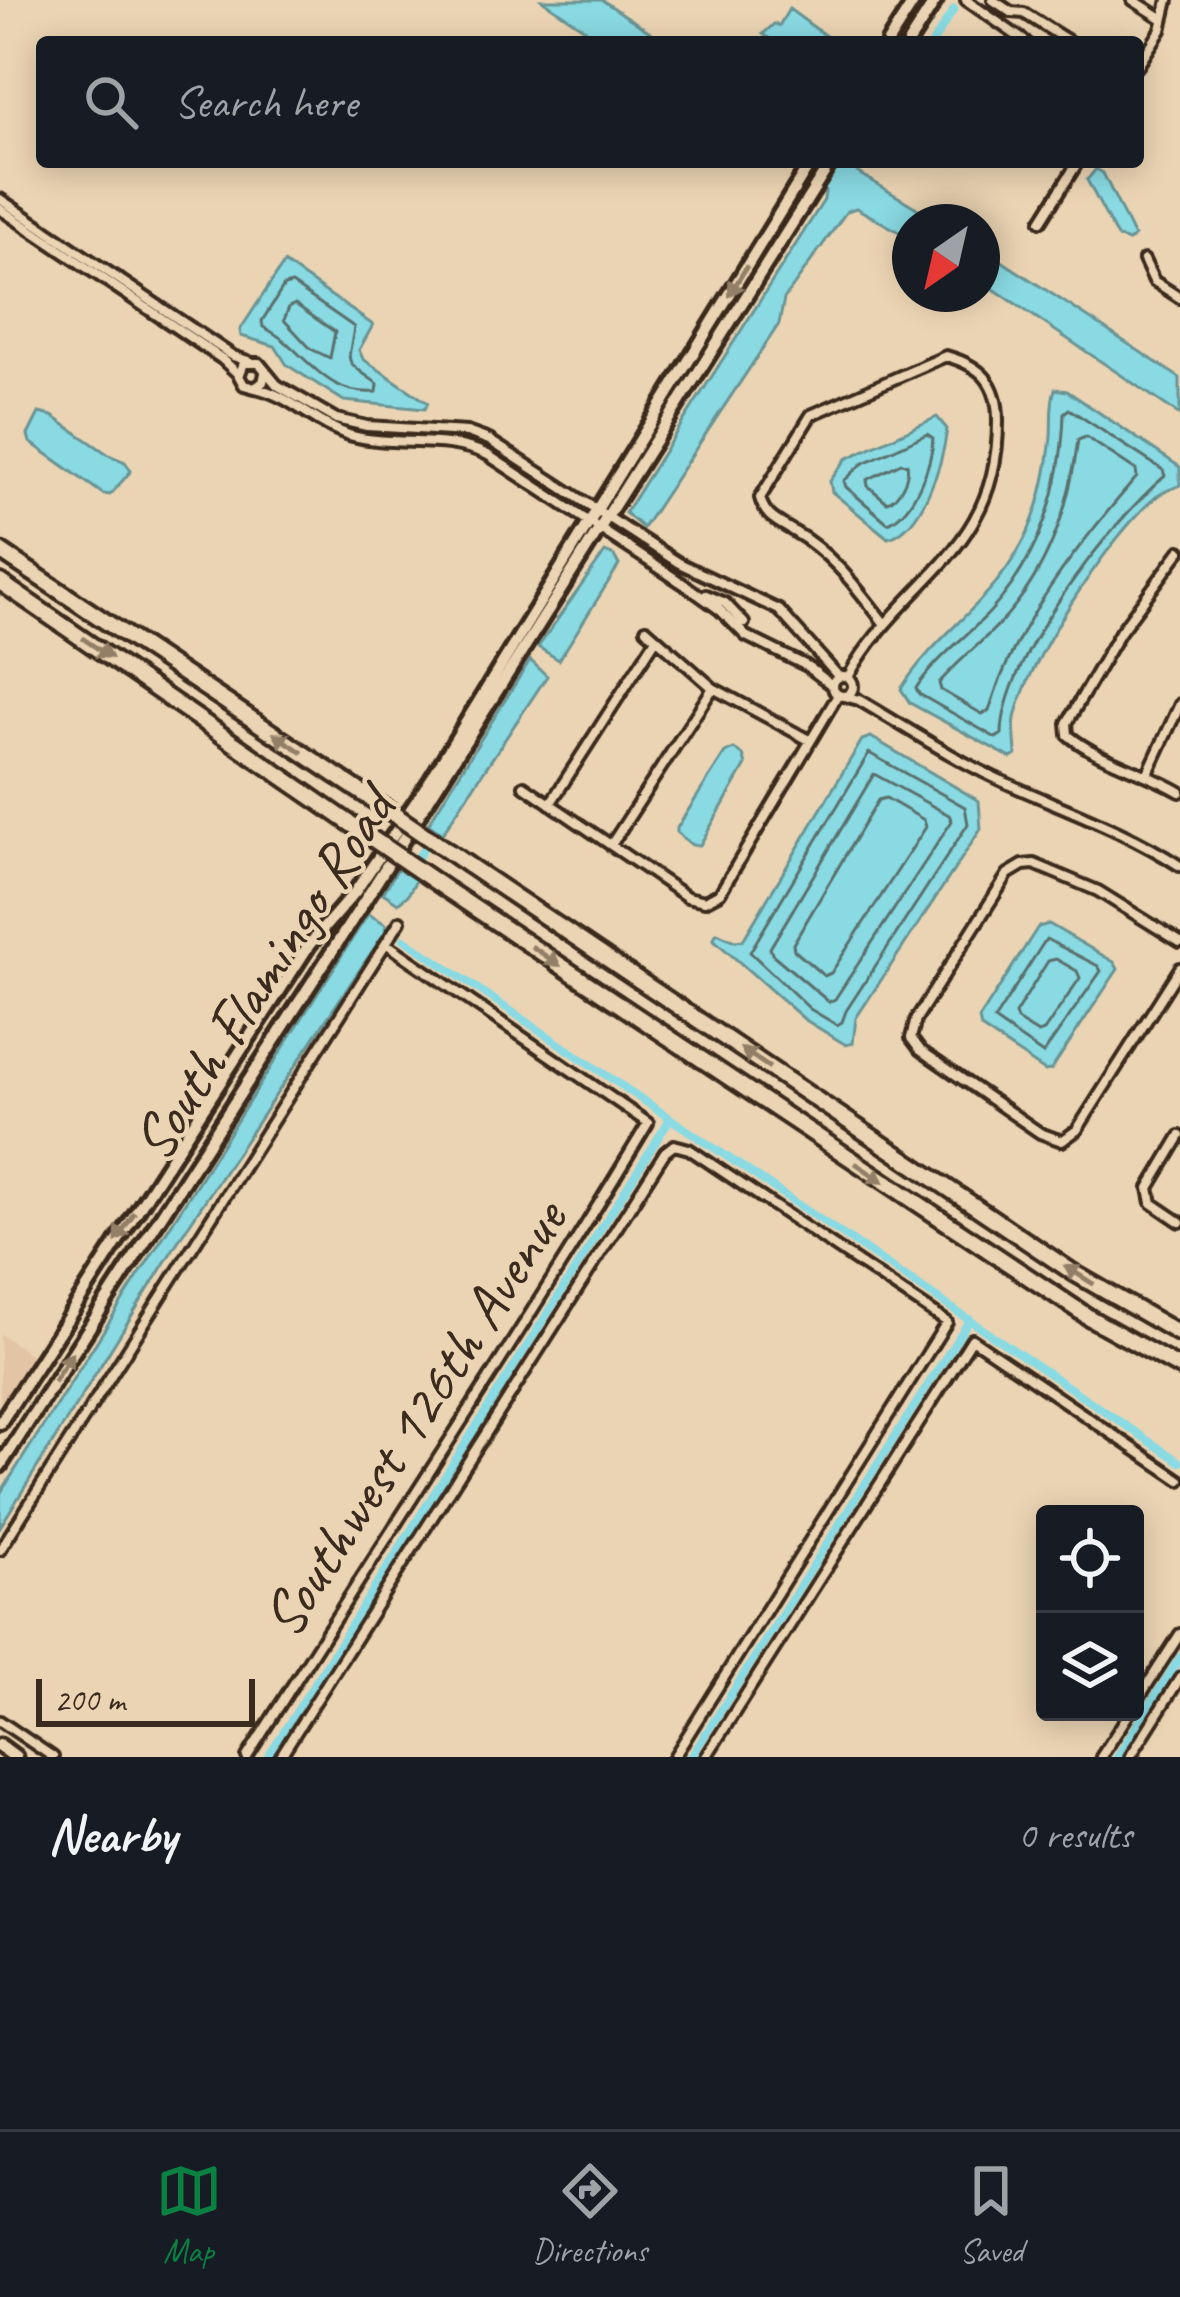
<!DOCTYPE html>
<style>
:root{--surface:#171b24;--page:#20242c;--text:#f1f3f6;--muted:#9ea1a6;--line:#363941;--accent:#0b8043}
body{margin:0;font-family:Caveat,sans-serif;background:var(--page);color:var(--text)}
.controls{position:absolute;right:36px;bottom:36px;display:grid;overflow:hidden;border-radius:12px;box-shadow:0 6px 30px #0003}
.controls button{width:108px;height:108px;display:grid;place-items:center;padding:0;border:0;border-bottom:3px solid var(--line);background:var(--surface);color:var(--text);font:60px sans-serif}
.compass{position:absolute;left:892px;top:204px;width:108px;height:108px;border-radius:50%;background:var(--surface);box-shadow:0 6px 30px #0003;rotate:214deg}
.scale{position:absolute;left:36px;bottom:30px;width:219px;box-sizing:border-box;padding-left:12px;border:6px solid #3b2a1e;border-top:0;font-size:33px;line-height:42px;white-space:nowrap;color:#3b2a1e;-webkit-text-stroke:9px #ebd4b3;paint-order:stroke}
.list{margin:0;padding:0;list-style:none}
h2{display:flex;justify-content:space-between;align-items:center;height:156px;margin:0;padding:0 48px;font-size:51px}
h2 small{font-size:39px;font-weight:400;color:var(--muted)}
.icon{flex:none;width:66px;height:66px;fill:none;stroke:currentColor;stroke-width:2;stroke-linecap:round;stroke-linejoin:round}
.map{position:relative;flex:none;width:1180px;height:1757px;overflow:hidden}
.search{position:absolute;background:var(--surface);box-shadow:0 6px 30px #0003;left:36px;right:36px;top:36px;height:132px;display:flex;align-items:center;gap:30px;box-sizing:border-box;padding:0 42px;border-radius:12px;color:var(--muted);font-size:45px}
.sheet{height:372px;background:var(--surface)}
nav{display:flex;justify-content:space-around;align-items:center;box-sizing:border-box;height:168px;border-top:3px solid var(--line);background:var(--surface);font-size:33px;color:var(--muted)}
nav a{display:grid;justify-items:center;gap:6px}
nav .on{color:var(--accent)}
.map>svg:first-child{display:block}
.built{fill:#e3c5a6}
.water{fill:#89dae3;stroke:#6a9494;stroke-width:3}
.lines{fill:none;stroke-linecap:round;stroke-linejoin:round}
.shore{stroke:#5a706d;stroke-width:3}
.canal{stroke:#89dae3;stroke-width:8}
.street-casing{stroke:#3b2a1e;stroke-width:16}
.secondary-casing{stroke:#3b2a1e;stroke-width:20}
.primary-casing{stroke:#3b2a1e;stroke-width:21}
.highway-casing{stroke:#3b2a1e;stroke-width:22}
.street{stroke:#ebd4b3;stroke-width:8}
.secondary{stroke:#ebd4b3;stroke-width:10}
.primary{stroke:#ebd4b3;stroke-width:12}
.highway{stroke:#ebd4b3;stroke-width:14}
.highway-bridge-casing{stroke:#3b2a1e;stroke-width:22;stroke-linecap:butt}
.highway-bridge{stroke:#ebd4b3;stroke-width:14}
.oneway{fill:#937f68}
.labels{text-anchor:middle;stroke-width:9;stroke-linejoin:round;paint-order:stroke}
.street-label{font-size:60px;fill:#3b2a1e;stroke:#ebd4b3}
</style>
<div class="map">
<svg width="1180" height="1757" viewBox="0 0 1180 1757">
<rect width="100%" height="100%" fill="#ebd4b3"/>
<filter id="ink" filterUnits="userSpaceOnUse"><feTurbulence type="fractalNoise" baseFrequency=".00833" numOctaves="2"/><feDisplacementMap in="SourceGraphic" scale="24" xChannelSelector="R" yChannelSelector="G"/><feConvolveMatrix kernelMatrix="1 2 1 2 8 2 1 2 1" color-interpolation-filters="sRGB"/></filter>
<g filter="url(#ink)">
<path class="built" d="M0,1334l33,22 -33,49z"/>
<path class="water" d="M542,0h60l63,42h-61z
M789,9l45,33h-60l-11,-8 11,-10 5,2z
M783,162h57l100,60h-30v16l-54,-30 -9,3 -63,88 -5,25 -136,204 -18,-15 199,-313 1,-9z
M1096,169l7,4 31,64 -5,4 -12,-4 -30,-57z
M982,248l198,130v37l-198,-134z
M284,263l89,62 -14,25 4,9 65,44 -4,6 -80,-8 -57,-36 -12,-19 -34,-10 -1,-6z
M1055,389l12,2 113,76v18c-8,4 -18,7 -25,13 -45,37 -128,164 -140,220 -2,12 1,25 1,37l-5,3 -101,-55 -9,-14c39,-62 97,-87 129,-162 12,-29 18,-59 21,-91 1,-16 -1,-33 4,-47z
M39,413l13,3 57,39 16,7 6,9 -21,24 -7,-1 -73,-52 -2,-7z
M937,417l10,12c-4,32 -24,101 -59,109l-56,-46 -2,-11 16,-22z
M605,552l9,4 5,9 -60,95 -21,-13z
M530,660l17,16 -105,158 -14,-10z
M871,737l108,64 2,28 -125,189 -3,25 -7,2 -42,-26 -91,-80 4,-6 18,8 8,-1 119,-200z
M734,749l9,6 3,10 -46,80h-8l-15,-12v-5l48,-75z
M398,868l18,12 -8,15 -10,8 -15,-10z
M368,914l18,10 -1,8 -203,303 -182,292v-33z
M1049,924l65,38 4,7 -67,101 -6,1 -64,-43 -2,-9 59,-92z"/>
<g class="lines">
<path class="shore" d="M292,284l62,43c-5,39 -14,30 24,57l-1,8c-56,5 -72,-45 -114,-65l-1,-6 22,-35z
M295,304l40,28 -5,26 -19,-9 -27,-29 5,-13z
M1069,409l94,61 2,6c-55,47 -162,182 -163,258l-6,4 -77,-44 -3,-6c20,-30 49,-50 73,-75 51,-55 73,-126 75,-200z
M927,434l6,4c-1,27 -20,75 -45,85l-42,-36 -2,-6 18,-17z
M1086,437l50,33 1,7c-60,69 -121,145 -148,234l-7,3 -41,-24 -2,-7c18,-21 40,-38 59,-58 50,-52 71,-116 80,-185z
M901,463l6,1c3,12 -8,35 -20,38l-19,-16 -1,-6z
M869,753l96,54 3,17 -122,187 -4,11 -5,3 -27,-16 -60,-57z
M874,774l75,41 3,6 -117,178 -6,3 -57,-48 -2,-6z
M886,798l38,22 2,7 -95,146 -7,3 -30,-26 -1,-6 85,-144z
M1046,939l52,27 3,5 -58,83 -49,-34z
M1056,959l21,12 3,7 -36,53 -6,2 -21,-13 -2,-6 33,-53z"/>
<path class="canal" d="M933,42l21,-33
M847,178l11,-16
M411,868l18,-28
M404,939l776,523
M268,1757l402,-638
M691,1757l279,-438
M1117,1757l63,-100"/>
<g class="street-casing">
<path id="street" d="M966,0l60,42
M993,0l18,12 13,1 46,29
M1133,0l30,19
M1138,66l23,-36 7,-30
M0,199l233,157 15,5
M0,209l222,150 16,15
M1041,221l37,-59
M1144,260l10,21 26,17
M265,373l-2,9 -8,6 -11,-3 -5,-9 5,-13h15l18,22 59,34 31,7 100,6 22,8 190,123 100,47 60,67
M256,388c35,8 59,36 93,47 46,13 95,-1 139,20l200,132 32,23 26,26 61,30 26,20
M1180,551l-60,81 -53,91 1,12c31,26 77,36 112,57
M706,595l19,8 19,20
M646,629l67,59 96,52
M833 686a10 10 0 1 1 20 0a10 10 0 1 1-20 0Z
M848,677c55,-100 151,-123 150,-257 0,-37 -16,-54 -52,-64l-135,59 -51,83c5,19 17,23 33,33 39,22 64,57 91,92
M844,696l15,4c48,28 94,59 145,82 60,27 121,48 176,84
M1148,773l32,-69
M524,786l163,111 18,4 15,-8 118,-198
M550,804l106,-165
M611,845l102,-157
M1180,942l-82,-51 -64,-27 -11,1 -15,9 -92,145 -5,19 9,12 120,83 22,8 15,-11 103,-162
M1180,1136l-31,52 3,15 28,19
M0,1550l400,-629
M1135,1704l45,-70
M0,1721l53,36
M247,1757c134,-212 272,-420 401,-634l-261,-179
M280,1757l385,-605 9,-7 15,4 258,173 -273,435
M706,1757l266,-418 208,141
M1101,1757l29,-45
M1130,1757l50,-79"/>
</g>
<g class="secondary-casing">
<path id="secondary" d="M888,42l27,-42
M909,42l27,-42
M0,1423l309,-478 46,-53 75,-111 381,-619
M0,1466l367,-569 464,-735"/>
</g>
<g class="primary-casing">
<path id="primary" d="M0,1746l15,11"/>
</g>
<g class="highway-casing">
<path id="highway" d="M0,551l385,257
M0,582l367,253
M468,865l606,408 106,61
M449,891l641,427 90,50"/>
</g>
<use href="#street" class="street"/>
<use href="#secondary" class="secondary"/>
<use href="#primary" class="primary"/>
<use href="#highway" class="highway"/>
<g class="highway-bridge-casing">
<path id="highway-bridge" d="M385,808l83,57
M367,835l82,56"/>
</g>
<use href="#highway-bridge" class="highway-bridge"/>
</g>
<defs><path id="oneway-solid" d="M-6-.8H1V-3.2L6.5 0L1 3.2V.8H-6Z" transform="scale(3)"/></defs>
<g class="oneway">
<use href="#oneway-solid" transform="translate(738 281) rotate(121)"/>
<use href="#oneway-solid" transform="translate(97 648) rotate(34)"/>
<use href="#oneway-solid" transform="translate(288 743) rotate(-146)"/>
<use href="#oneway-solid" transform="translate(546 956) rotate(34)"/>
<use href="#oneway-solid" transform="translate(755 1058) rotate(-146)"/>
<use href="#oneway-solid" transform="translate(870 1173) rotate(34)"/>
<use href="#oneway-solid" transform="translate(125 1227) rotate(123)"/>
<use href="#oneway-solid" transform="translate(1079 1275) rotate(-148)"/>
<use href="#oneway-solid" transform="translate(63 1367) rotate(-57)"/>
</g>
</g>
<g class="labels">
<g class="street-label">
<text transform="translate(262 974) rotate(-57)" y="21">South Flamingo Road</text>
<text transform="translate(413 1418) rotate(-57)" y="21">Southwest 126th Avenue</text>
</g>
</g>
</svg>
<div class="controls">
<button><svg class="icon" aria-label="locate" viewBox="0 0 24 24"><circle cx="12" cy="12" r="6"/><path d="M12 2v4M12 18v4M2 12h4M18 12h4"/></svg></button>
<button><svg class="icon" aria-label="layers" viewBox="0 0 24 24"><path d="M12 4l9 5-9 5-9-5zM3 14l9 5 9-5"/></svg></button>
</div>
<svg class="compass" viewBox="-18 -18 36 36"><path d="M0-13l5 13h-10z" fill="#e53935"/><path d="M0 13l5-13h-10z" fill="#9ea1a6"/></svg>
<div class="scale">200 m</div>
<div class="search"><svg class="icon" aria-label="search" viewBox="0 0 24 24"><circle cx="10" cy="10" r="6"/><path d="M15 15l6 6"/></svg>Search here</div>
</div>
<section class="sheet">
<h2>Nearby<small>0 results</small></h2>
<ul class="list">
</ul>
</section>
<nav>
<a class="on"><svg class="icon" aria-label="map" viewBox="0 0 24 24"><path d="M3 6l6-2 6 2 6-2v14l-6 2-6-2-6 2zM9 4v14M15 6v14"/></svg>Map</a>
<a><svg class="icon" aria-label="directions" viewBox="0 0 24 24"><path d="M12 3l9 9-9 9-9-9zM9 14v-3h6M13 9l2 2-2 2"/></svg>Directions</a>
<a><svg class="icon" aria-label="saved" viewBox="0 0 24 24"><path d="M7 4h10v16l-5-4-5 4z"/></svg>Saved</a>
</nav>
